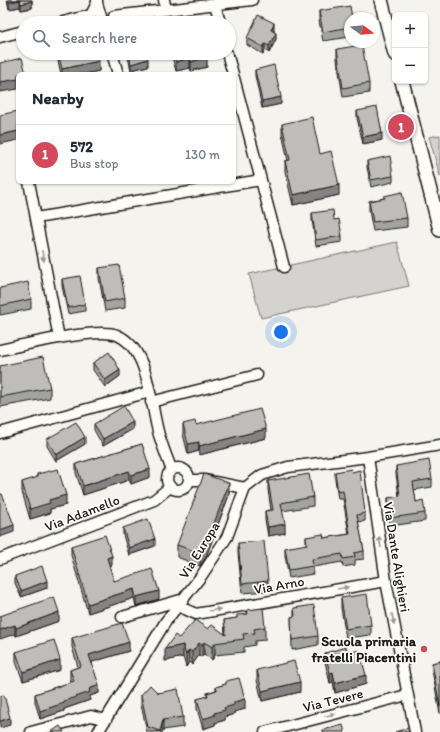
<!DOCTYPE html>
<meta charset="utf-8">
<style>
:root{--surface:#fff;--page:#f2f2f3;--text:#1f2937;--muted:#747a83;--line:#e0e1e3;--accent:#d1495b}
body{margin:0;font-family:Itim,sans-serif;background:var(--page);color:var(--text)}
.controls{position:absolute;right:12px;top:12px;display:grid;overflow:hidden;border-radius:6px;box-shadow:0 1px 3px #0004}
.controls button{width:36px;height:36px;display:grid;place-items:center;padding:0;border:0;border-bottom:1px solid var(--line);background:var(--surface);color:var(--text);font:20px sans-serif}
.compass{position:absolute;left:344px;top:12px;width:36px;height:36px;border-radius:50%;background:var(--surface);box-shadow:0 1px 3px #0004;rotate:106deg}
.you{position:absolute;left:281px;top:332px;width:14px;height:14px;margin:-10px;border:3px solid #fff;border-radius:50%;background:#1a73e8;box-shadow:0 0 0 6px #1a73e833}
.badge{display:grid;place-items:center;width:26px;height:26px;border-radius:50%;background:var(--accent);color:#fff;font-size:13px;font-weight:700}
.pin{position:absolute;translate:-50% -50%;border:2px solid #fff;box-shadow:0 1px 4px #0006}
.list{margin:0;padding:0;list-style:none}
h2{display:flex;justify-content:space-between;align-items:center;height:52px;margin:0;padding:0 16px;font-size:17px}
h2 small{font-size:13px;font-weight:400;color:var(--muted)}
.list li{display:grid;grid-template-columns:26px 1fr auto;gap:12px;align-items:center;box-sizing:border-box;height:60px;padding:0 16px;border-top:1px solid var(--line)}
.list b{display:block;font-size:15px;white-space:nowrap}
.list p{margin:0;font-size:13px;white-space:nowrap;color:var(--muted)}
.list em{font-size:13px;font-style:normal;color:var(--muted)}
.icon{flex:none;width:22px;height:22px;fill:none;stroke:currentColor;stroke-width:2;stroke-linecap:round;stroke-linejoin:round}
.map{position:relative;flex:none;width:440px;height:732px;overflow:hidden}
.search{position:absolute;background:var(--surface);box-shadow:0 1px 3px #0004;left:16px;top:16px;width:220px;height:44px;display:flex;align-items:center;gap:10px;box-sizing:border-box;padding:0 14px;border-radius:22px;color:var(--muted);font-size:15px}
.panel{position:absolute;background:var(--surface);box-shadow:0 1px 3px #0004;left:16px;top:72px;width:220px;height:112px;border-radius:6px}
.map>svg:first-child{display:block}
.green{fill:#d4d3cf;stroke:#787876}
.lines{fill:none;stroke-linecap:round;stroke-linejoin:round}
.minor-casing{stroke:#1c1c1c;stroke-width:13}
.tertiary-casing{stroke:#1c1c1c;stroke-width:16}
.minor{stroke:#fdfcf7;stroke-width:10}
.tertiary{stroke:#fdfcf7;stroke-width:13}
.wall{fill:#a3a3a0;stroke:#1c1c1c}
.shaded-wall{fill:#858482;stroke:#1c1c1c}
.building{fill:#bebdba;stroke:#1c1c1c}
.oneway{fill:#989794}
.poi-dot{fill:#d1495b;stroke:#fdfcf7;stroke-width:1.5}
.labels{text-anchor:middle;stroke-width:3.5;stroke-linejoin:round;paint-order:stroke}
.street-label{font-size:14px;fill:#1c1c1c;stroke:#fdfcf7}
.poi-label{font-size:14px;font-weight:bold;fill:#1c1c1c;stroke:#fdfcf7;text-anchor:end}
</style>
<div class="map">
<svg width="440" height="732" viewBox="0 0 440 732">
<rect width="100%" height="100%" fill="#f4f3ee"/>
<filter id="ink" filterUnits="userSpaceOnUse"><feTurbulence type="fractalNoise" baseFrequency=".025" numOctaves="2"/><feDisplacementMap in="SourceGraphic" scale="8" xChannelSelector="R" yChannelSelector="G"/><feConvolveMatrix kernelMatrix="1 2 1 2 8 2 1 2 1" color-interpolation-filters="sRGB"/></filter>
<g filter="url(#ink)">
<path class="green" d="M440,135v41l-11,-39z
M397,242l12,44 -148,32 -12,-44z"/>
<g class="lines">
<g class="minor-casing">
<path id="minor" d="M164,0l2,10
M97,3l6,20
M215,4l5,19
M114,16l138,-16
M59,23l32,-8 6,-12v-3
M0,37l23,-6
M112,53l6,21
M227,53l6,21
M234,78l50,189
M29,182l30,156
M36,218l225,-38
M0,350c23,-5 98,-23 117,-15 33,14 33,70 42,100 4,12 8,24 13,35
M151,402l106,-27
M0,433l149,-41
M368,457l18,124 29,151
M167 479a11 11 0 1 1 22 0a11 11 0 1 1-22 0Z
M189,480h15l41,8
M0,559l154,-59 16,-13
M178,606l18,8 190,-33
M122,617l62,-18
M31,732l60,-16 15,4
M98,732l68,-111 36,-46 25,-38 18,-49 17,-13 26,-8 80,-10 72,-12
M265,732l142,-37"/>
</g>
<g class="tertiary-casing">
<path id="tertiary" d="M381,0l14,54
M402,81l38,149"/>
</g>
<use href="#minor" class="minor"/>
<use href="#tertiary" class="tertiary"/>
</g>
<path class="wall" d="M7,0h25v8l-11,2 -1,-3 -11,2z
M319,11l31,7v19l-27,4 -4,-20z
M274,30v1l2,8 -7,14 -4,-3 -2,4 -16,-9v-7z
M337,49l32,34v10l-26,4 -6,-38z
M58,53h39l2,18 -14,3h-24l-3,-13z
M127,53h19l2,13 -17,4z
M171,53h35l1,14 -16,4 -1,-3 -14,3z
M255,70l26,34 -19,4 -7,-32z
M357,111l25,29 -19,4 -6,-26z
M282,124l38,30 19,41 -46,10 -8,-34v-10h3l-6,-28z
M367,161l26,15v6l-22,5 -4,-20z
M384,196l23,22v9l-34,4 -4,-20v-10l15,-3z
M312,213l22,7 8,16v6l-26,4 -4,-26z
M99,268l26,30v10l-20,3 -6,-33z
M62,279l23,25v7l-17,3 -6,-28z
M0,288l31,11v10l-31,6z
M93,363l27,13 -15,11 -12,-17z
M0,366l50,22v10l-50,9z
M94,424l39,5 -30,17 -9,-16z
M183,424l13,1 70,13 -67,17v-4l-11,3 -5,-20z
M47,439l38,5 -29,17 -9,-15z
M142,444l8,33 -19,7 -2,-4 -46,15 -7,-22v-9z
M396,466l36,13v8l-18,3 2,12 9,11v8l-35,5 -2,-19v-9l11,-1 -3,-23z
M335,472h17l13,41v8l-7,1 6,29v8l-9,1v5l-12,2 -1,-5 -29,5v7l-24,4 -4,-22v-8l21,-3v-8l18,1 25,-4 -6,-35h-5l-3,-20z
M37,474l29,31 -16,4v4l-20,6 -8,-27v-10l15,-4z
M268,481l45,16v9l-31,5 3,22 -17,3 -3,-16v-9l6,-1 -3,-20z
M229,495l-23,62 -6,9 -23,-9v-12z
M123,528l32,18 -26,9 -6,-20z
M238,543l30,38v10l-26,2 -4,-40z
M71,546l41,19 -3,1 5,15 45,18 -23,7 -2,-8 -46,15 -17,-58z
M15,576l32,12 -26,9 -6,-14z
M341,598l30,27v10l-25,3 -5,-30z
M294,608l24,28v9l-26,5 -1,-33 3,-1z
M247,610l18,17v13l-10,1v4l-11,2v5l-29,3 -3,5 -8,-6 -2,3 -3,-2 -7,10 -3,-3 -3,5 -3,-10 -18,4 14,-23 29,-9 17,5 -1,-14 13,-2 10,-4z
M0,616l59,5 -43,15 -1,-2z
M72,638l57,13 -37,11 7,31 -9,3v4l-26,9v2l-24,8 -5,-17v-8l36,-12 -1,-4v-8l8,-3 -6,-20z
M16,652l44,18 -37,11 -7,-19z
M325,653h23l18,31 -31,9 -2,-11 -3,1 -5,-21z
M440,661v53l-8,-44v-7z
M257,670l43,22 -38,9 -5,-21z
M226,681l19,28 -11,3v2l-9,3v3l-10,3v2l-12,4 -6,-20v-10l10,-2v-4l9,-3v-3l10,-3z
M141,695l42,22v10l-20,3v2h-16l-6,-28z"/>
<path class="shaded-wall" d="M20,0v7l-11,2v-7z
M32,1v7l-11,2v-6z
M274,23v7l-3,7v-7z
M276,33v6l-7,14v-7z
M265,44v6l-2,4v-7z
M207,57v10l-16,4v-9z
M190,58v10l-14,3v-9z
M148,59v7l-17,4v-6z
M99,61v10l-14,3h-23v-5z
M18,79v10l-18,3v-10z
M281,97v7l-19,4v-7z
M18,131v9l-18,4v-9z
M382,133v7l-19,4v-7z
M339,185v10l-46,10v-10z
M120,370v6l-15,11v-7z
M133,422v7l-30,17v-7z
M266,429v9l-67,17v-9z
M85,437v7l-29,17v-6z
M199,442v9l-11,3v-10z
M150,469v8l-19,7v-9z
M129,471v9l-46,15v-9z
M229,483v12l-23,62 -6,9v-13z
M66,495v10l-16,4v4l-20,6v-10l19,-9z
M285,524v9l-17,3v-9z
M14,525v7l-14,5v-7z
M155,539v7l-26,9v-7z
M112,556v9l-5,2v-9z
M47,581v7l-26,9v-6z
M134,589v9l-46,15v-9z
M159,591v8l-23,7v-9z
M59,612v9l-43,15v-8z
M15,625v9l-15,5v-9z
M129,642v9l-40,12v-8z
M204,642v12l-2,3v-12z
M199,643v12l-7,10v-13z
M215,643v12l-3,5v-13z
M183,645v12l-18,4v-12z
M189,650v12l-3,5v-12z
M60,660v10l-37,11v-9z
M333,672v10l-3,1v-10z
M366,675v9l-31,9v-10z
M300,682v10l-38,9v-10z
M99,685v8l-9,3v4l-26,9v2l-24,8v-8l24,-10 25,-12z
M245,699v10l-11,3v2l-9,3v3l-10,3v2l-12,4v-10l31,-17z
M10,718v7l-10,3v-7z
M163,720v12h-3z"/>
<path class="building" d="M8,0h24v1l-11,3 -1,-4 -11,2z
M350,6l2,12h-2v9l-27,5 -4,-21z
M258,15l16,8 -3,7 5,3 -7,13 -4,-2 -2,3 -16,-9z
M362,45l7,38 -26,5 -6,-39z
M58,53h39l2,8 -37,8z
M129,53h17l2,6 -17,5z
M174,53h32l1,4 -16,5 -1,-4 -14,4z
M22,58l4,16h-8v5l-18,3v-19z
M274,65l7,32 -19,4 -7,-31z
M377,107l5,26 -19,4 -6,-26z
M18,111v20l-18,4v-20z
M312,117l8,37 11,-3 8,34 -46,10 -8,-34 5,-1 -8,-36z
M390,156l3,20 -22,4 -4,-19z
M402,192l5,26 -34,4 -4,-21 16,-3 -1,-2z
M333,210l1,10 5,-1 3,17 -26,4 -4,-27z
M119,265l6,33 -20,4 -6,-34z
M80,276l5,28 -17,4 -6,-29z
M28,282l3,17 -31,7v-18z
M109,352l11,18 -15,10 -12,-17z
M43,357l7,31 -50,9v-31z
M124,406l9,16 -30,17 -9,-15z
M260,409l6,20 -67,17v-4l-11,2 -5,-20 12,-3 1,4z
M76,422l9,15 -29,18 -9,-16z
M142,444l8,25 -19,6 -2,-4 -46,15 -7,-22z
M429,460l3,19 -19,3 3,20 7,-2 2,13 -35,5 -2,-20 12,-2 -4,-30z
M58,469l8,26 -17,5 1,3 -20,6 -8,-27 16,-5 -1,-3z
M351,469l1,3 8,-2 5,43 -8,2 7,36 -10,2 1,4 -12,2 -1,-5 -30,5 1,7 -24,4 -4,-22 22,-4 -1,-7 17,-3 1,4 26,-4 -7,-43 -5,1 -3,-20z
M204,474l25,9 -23,62 -6,8 -23,-8z
M309,474l4,23 -32,6 4,21 -17,3 -3,-16 8,-1 -5,-29z
M0,494h2l12,31 -14,5z
M148,519l7,20 -26,9 -6,-20z
M105,535l7,21 -5,2 7,23 38,-12 7,22 -23,6 -2,-8 -46,15 -17,-58z
M264,541l4,40 -26,3 -4,-41z
M42,566l5,15 -26,10 -6,-15z
M367,594l4,31 -25,4 -5,-31z
M54,597l5,15 -43,16 -1,-3 -15,5v-14z
M314,605l4,31 -26,4 -1,-23 4,-1 -1,-8z
M263,608l2,19 -11,2 1,4 -12,1 1,5 -29,4 -3,4 -8,-5 -2,3 -3,-2 -7,9 -3,-2 -3,5 -3,-10 -18,4 10,-14 4,3 16,-18 13,9 4,-4 14,10 -2,-15 13,-2v-3l11,-1 -1,-4z
M122,623l7,19 -40,13 10,30 -10,4 1,3 -26,9v2l-24,8 -5,-17 39,-13 -4,-11 11,-4 -9,-28z
M54,640l6,20 -37,12 -7,-20z
M346,647l2,6 11,-3 7,25 -31,8 -2,-11 -3,1 -5,-20z
M294,661l6,21 -38,9 -5,-21z
M440,661v46l-8,-44z
M239,678l6,21 -11,3v3l-10,3 1,2 -11,3 1,2 -12,4 -6,-20 11,-3 -1,-3 10,-3 -1,-3 10,-3v-3z
M150,685l8,8 20,-4 5,28 -20,3 -3,11 -12,-4 -7,-32z
M4,695l6,23 -10,3v-25z
M343,725l2,7h-22v-2z
M60,726l4,6h-13z
M408,728l1,4h-14z"/>
<defs><path id="oneway-solid" d="M-6-.8H1V-3.2L6.5 0L1 3.2V.8H-6Z"/></defs>
<g class="oneway">
<use href="#oneway-solid" transform="translate(43 256) rotate(79)"/>
<use href="#oneway-solid" transform="translate(380 542) rotate(-99)"/>
<use href="#oneway-solid" transform="translate(343 588) rotate(-10)"/>
<use href="#oneway-solid" transform="translate(215 610) rotate(-10)"/>
<use href="#oneway-solid" transform="translate(393 619) rotate(79)"/>
<use href="#oneway-solid" transform="translate(330 715) rotate(-14)"/>
</g>
</g>
<circle class="poi-dot" cx="424" cy="649" r="4"/>
<g class="labels">
<g class="street-label">
<text transform="translate(82 513) rotate(-21)" y="5">Via Adamello</text>
<text transform="translate(199 550) rotate(-58)" y="5">Via Europa</text>
<text transform="translate(397 557) rotate(81)" y="5">Via Dante Alighieri</text>
<text transform="translate(279 585) rotate(-10)" y="5">Via Arno</text>
<text transform="translate(333 700) rotate(-14)" y="5">Via Tevere</text>
</g>
<g class="poi-label">
<text x="416" y="646">Scuola primaria<tspan x="416" dy="16">fratelli Piacentini</tspan></text>
</g>
</g>
</svg>
<div class="controls">
<button>+</button>
<button>−</button>
</div>
<svg class="compass" viewBox="-18 -18 36 36"><path d="M0-13l5 13h-10z" fill="#e53935"/><path d="M0 13l5-13h-10z" fill="#747a83"/></svg>
<div class="you"></div>
<div class="pin badge" style="left:401px;top:127px">1</div>
<div class="search"><svg class="icon" aria-label="search" viewBox="0 0 24 24"><circle cx="10" cy="10" r="6"/><path d="M15 15l6 6"/></svg>Search here</div>
<section class="panel">
<h2>Nearby<small></small></h2>
<ul class="list">
<li><span class="badge">1</span><div><b>572</b><p>Bus stop</p></div><em>130 m</em></li>
</ul>
</section>
</div>
